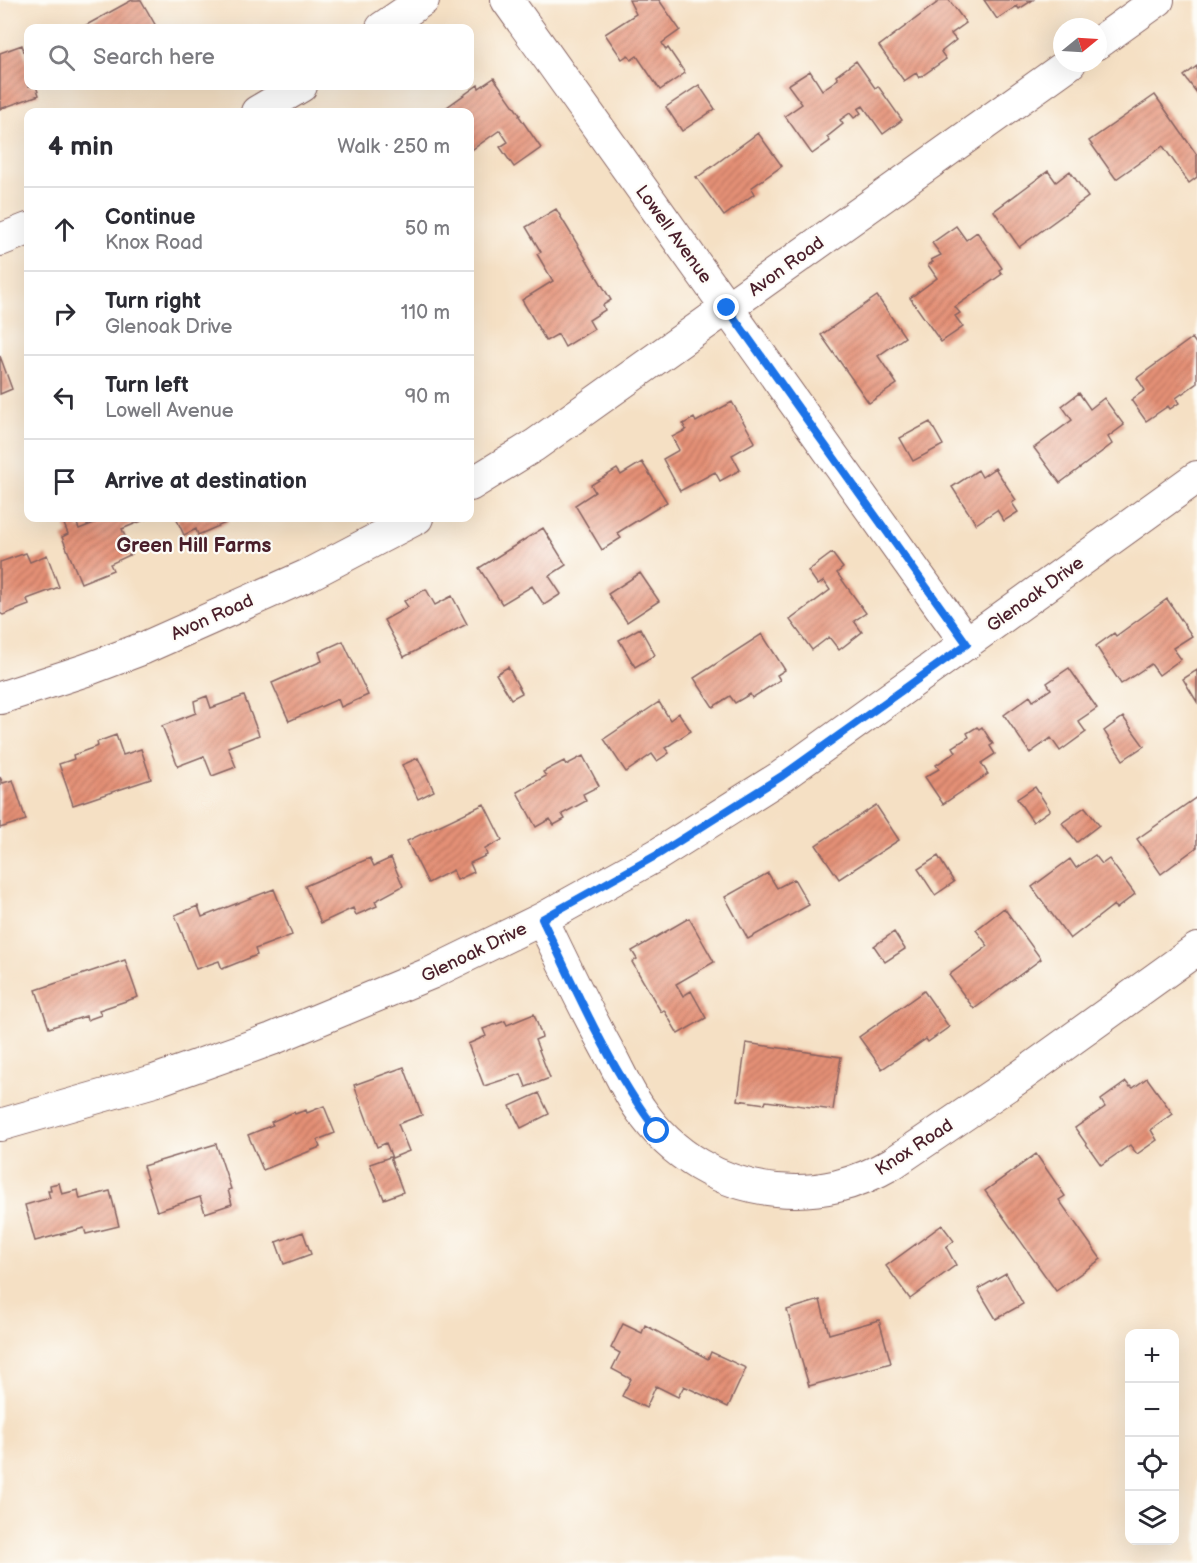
<!DOCTYPE html>
<meta charset="utf-8">
<style>
:root{--surface:#fff;--page:#f7f7f7;--text:#2b2b33;--muted:#7c7c81;--line:#e1e1e2}
body{margin:0;font-family:"Balsamiq Sans",sans-serif;background:var(--page);color:var(--text)}
.controls{position:absolute;right:18px;bottom:18px;display:grid;overflow:hidden;border-radius:12px;box-shadow:0 6px 24px #0002}
.controls button{width:54px;height:54px;display:grid;place-items:center;padding:0;border:0;border-bottom:2px solid var(--line);background:var(--surface);color:var(--text);font:30px sans-serif}
.compass{position:absolute;left:1053px;top:18px;width:54px;height:54px;border-radius:50%;background:var(--surface);box-shadow:0 6px 24px #0002;rotate:72deg}
.stop{position:absolute;width:18px;height:18px;margin:-14px;border:4px solid #1a73e8;border-radius:50%;background:#fff}
.stop.end{background:#1a73e8;border-color:#fff;box-shadow:0 2px 6px #0008}
.list{margin:0;padding:0;list-style:none}
h2{display:flex;justify-content:space-between;align-items:center;height:78px;margin:0;padding:0 24px;font-size:26px}
h2 small{font-size:20px;font-weight:400;color:var(--muted)}
.list li{display:grid;grid-template-columns:39px 1fr auto;gap:18px;align-items:center;box-sizing:border-box;height:84px;padding:0 24px;border-top:2px solid var(--line)}
.list b{display:block;font-size:22px;white-space:nowrap}
.list p{margin:0;font-size:20px;white-space:nowrap;color:var(--muted)}
.list em{font-size:20px;font-style:normal;color:var(--muted)}
.icon{flex:none;width:33px;height:33px;fill:none;stroke:currentColor;stroke-width:2;stroke-linecap:round;stroke-linejoin:round}
.map{position:relative;flex:none;width:1197px;height:1563px;overflow:hidden}
.search{position:absolute;background:var(--surface);box-shadow:0 6px 24px #0002;left:24px;top:24px;width:450px;height:66px;display:flex;align-items:center;gap:15px;box-sizing:border-box;padding:0 21px;border-radius:12px;color:var(--muted);font-size:22px}
.panel{position:absolute;background:var(--surface);box-shadow:0 6px 24px #0002;left:24px;top:108px;width:450px;height:414px;border-radius:12px}
.map>svg:first-child{display:block}
.building{fill:url(#building-hatch)}
.lines{fill:none;stroke-linecap:round;stroke-linejoin:round}
.street-casing{stroke:#866361;stroke-width:34}
.street{stroke:#fff;stroke-width:32}
.route{stroke:#1a73e8;stroke-width:8}
.labels{text-anchor:middle;stroke-width:4.5;stroke-linejoin:round;paint-order:stroke}
.street-label{font-size:18px;fill:#4a1f2b;stroke:#fdfcf7}
.neighbourhood-label{font-size:20px;font-weight:bold;fill:#4a1f2b;stroke:#fdfcf7}
</style>
<div class="map">
<svg width="1197" height="1563" viewBox="0 0 1197 1563">
<defs>
<pattern id="building-hatch" width="6" height="6" patternUnits="userSpaceOnUse" patternTransform="scale(1.5)"><rect width="6" height="6" fill="#e49076"/><path d="M-1 1l2-2M0 6l6-6M5 7l2-2" fill="none" stroke="#bb7561"/></pattern>
</defs>
<rect width="100%" height="100%" fill="#fdfcf7"/>
<filter id="ink" filterUnits="userSpaceOnUse"><feTurbulence type="fractalNoise" baseFrequency=".0167" numOctaves="2"/><feDisplacementMap in="SourceGraphic" scale="12" xChannelSelector="R" yChannelSelector="G"/><feConvolveMatrix kernelMatrix="1 2 1 2 8 2 1 2 1" color-interpolation-filters="sRGB"/></filter>
<filter id="wash" filterUnits="userSpaceOnUse"><feTurbulence type="fractalNoise" baseFrequency=".008" numOctaves="4" result="noise"/><feDisplacementMap in="SourceGraphic" scale="24" xChannelSelector="R" yChannelSelector="G"/><feGaussianBlur stdDeviation="1.35" result="paint"/><feColorMatrix in="noise" values="0 0 0 0 0 0 0 0 0 0 0 0 0 0 0 0 0 1.4 0 .05"/><feComposite in="paint" operator="in"/></filter>
<g filter="url(#wash)">
<rect width="100%" height="100%" fill="#f5e0c4"/>
<g id="blocks">
<path class="building" d="M132,0h9l16,28h-76z
M629,0h30l21,30 -18,13 4,7 2,-2 17,25 -25,17 -23,-34 -6,4 -3,-5 -6,4 -17,-25 31,-20z
M941,0h8l17,23 -15,11 5,6 -15,12 5,7 -27,19 -3,-5 -12,8 -25,-35z
M984,0h49l-14,9 -2,-3 -20,13z
M22,45l6,20v21h8l3,9 -39,14v-56z
M856,61l19,27 3,-2 24,34 -19,14 -20,-28 -5,3 3,4 -7,5 -4,-5 -10,7 3,4 -16,13 3,4 -18,13 -27,-38 17,-12 -14,-19 22,-14 12,19 16,-11 -2,-3z
M1197,66v27l-13,-17z
M494,78l26,37 -1,1 22,32 -27,19 -14,-20 8,-5 -8,-12 -30,21v-39h-30l38,-27 1,3z
M699,85l16,24 -33,22 -16,-24z
M1155,95l42,60v22l-8,6 -26,-37 -47,33 -27,-38z
M758,133l24,33 -31,22 3,6 -30,22 -28,-39 3,-1z
M1048,171l8,11 14,-11 18,26 -69,50 -25,-36z
M556,209l55,91 -8,5 2,5 -16,10 5,9 -29,18 -7,-13 -12,7 -24,-41 31,-19 -16,-27 4,-2 -15,-25z
M956,226l10,14 11,-8 25,36 -3,2 3,4 -47,33 5,6 -5,3 8,11 -22,15 -31,-44 27,-20 -9,-13 5,-3 -2,-2 10,-5 -9,-12z
M877,296l28,41 -27,19 19,28 -28,19 -48,-68z
M1192,338l5,7v38l-21,15 3,5 -9,6 -2,-3 -22,15 -15,-21 14,-10 -8,-12z
M0,356l12,33 -12,5z
M1079,393l11,16 14,-11 20,27 -16,12 4,7 -52,39 -26,-35 38,-28 -10,-14z
M732,402l23,40 -23,13 8,15 -20,11 -5,-9 -35,19 -17,-32 16,-9 -7,-13 14,-7 -3,-6 11,-6 2,4z
M930,422l13,23 -30,16 -13,-23z
M642,462l25,40 -50,31 4,5 -19,12 -27,-45 20,-13 -4,-7 26,-16 4,6z
M995,468l21,32 -4,3 6,9 -14,9 -7,-11 -21,14 -24,-37 26,-17 4,7z
M67,518h8l4,11 20,-8 -1,-3h51l-27,11 10,25 -22,10 3,6 -32,13 -19,-46 6,-3 -6,-15z
M176,518h50l2,4 -30,13 -2,-6 -12,6z
M543,528l23,37 -17,11 12,18 -17,11 -12,-19 -30,18 -23,-36z
M26,553l4,9 17,-7 12,32 -32,12 2,6 -26,10 -3,-2v-51z
M832,553l11,15 -6,5 29,40 -12,8 8,11 -23,18 -10,-13 -17,13 -22,-30 40,-30 -6,-9 -6,4 -10,-14z
M640,573l19,28 -32,21 -19,-28z
M426,589l9,16 17,-9 15,28 -63,33 -20,-37 24,-13 -4,-6z
M1167,599l25,37 -19,12 8,11 -22,16 -8,-11 -30,20 -25,-38 18,-13 2,3z
M640,628l15,27 -20,12 -16,-27z
M762,634l23,36 -8,5 3,5 -28,18 -2,-4 -15,9 -5,-7 -17,11 -19,-29z
M343,641l25,54 -27,12 -3,-8 -49,22 -17,-38 50,-22 -3,-9z
M508,667l14,26 -11,6 -15,-25z
M1069,668l28,40 -19,13 8,11 -26,19 -9,-13 -21,15 -26,-38 26,-19 3,5 18,-12 -4,-6z
M1197,670v32l-14,-23z
M207,696l4,12 33,-12 15,39 -31,12 8,20 -24,9 -8,-20 -26,10 -16,-40 34,-13 -2,-12z
M659,702l11,18 9,-7 12,18 -26,17 4,5 -12,8 -5,-7 -26,18 -22,-33z
M1123,717l21,29 -21,14 -19,-29z
M977,727l2,2 3,-2 11,17 -3,2 5,8 -14,9 7,11 -45,30 -18,-27 14,-8 -3,-4 20,-13 -3,-5 16,-10 -2,-4z
M116,735l7,20 18,-6 10,30 -78,26 -14,-41 15,-5 -1,-4 25,-9 -1,-4z
M583,756l16,30 -16,8 3,7 -24,13 3,5 -11,6 -4,-6 -14,8 -19,-35 29,-16 -3,-4 21,-11 2,4z
M418,758l16,33 -16,8 -16,-34z
M0,777l3,6 10,-3 13,40 -26,8z
M1035,787l15,23 -17,12 -16,-23z
M1197,797v50l-36,27 -24,-35z
M484,804l18,36 -17,9 2,6 -17,8 4,9 -17,8 -4,-10 -25,13 -21,-42z
M876,805l23,35 -60,39 -23,-34z
M1085,807l14,18 -22,17 -15,-19z
M1095,855l7,9 7,-5 26,35 -19,15 -2,-4 -44,34 -38,-52 38,-28 6,9z
M938,856l16,26 -19,13 -17,-26z
M370,858l4,8 17,-8 12,28 -28,15 2,5 -21,9 -3,-7 -32,15 -16,-37z
M768,873l9,15 17,-9 15,26 -61,34 -23,-42z
M274,889l18,46 -37,14 2,6 -35,14 -3,-8 -23,8 -21,-54 23,-9 4,11z
M1004,908l37,51 -67,50 -25,-34 39,-29 -12,-16z
M689,918l25,44 -38,22 7,12 8,-5 15,27 -28,16 -14,-24 -3,2 -29,-50 5,-3 -5,-8z
M894,932l11,17 -20,13 -11,-16z
M125,960l13,37 -39,13 2,5 -14,5 -1,-4 -37,12 -13,-38z
M924,991l25,36 -21,15 -2,-3 -44,30 -23,-32z
M534,1014l8,23 -7,3 15,38 -24,9 -5,-13 -37,12 -16,-42 18,-8 -3,-7 22,-8 2,4z
M746,1043l95,14 -8,53 -67,-9 -1,3 -27,-4z
M404,1067l18,48 -24,9 11,27 -17,7 -6,-15 -9,4 -23,-62z
M1147,1078l26,36 -22,16 6,10 -20,14 -7,-9 -29,20 -26,-37 30,-21 -4,-7 25,-18 4,5 1,-1 2,2z
M539,1093l10,21 -28,14 -11,-22z
M324,1106l11,27 -18,7 3,7 -57,23 -15,-35 25,-10 -2,-3 23,-10 1,2 11,-4 1,3z
M216,1144l15,45 -3,1 4,14 -27,9 -5,-16 -43,14 -14,-45z
M1036,1154l29,42 -6,4 42,59 -45,32 -71,-100z
M390,1157l13,35 -19,7 -14,-35z
M59,1183l3,11 16,-4 2,9 30,-8 9,35 -33,8 -2,-6 -49,13 -10,-36 25,-7 -2,-7h3l-1,-6z
M942,1225l12,16 -8,6 10,18 -46,34 -24,-33z
M303,1232l8,22 -27,10 -8,-22z
M1006,1273l17,31 -27,15 -18,-30z
M820,1300l9,34 50,-14 12,43 -82,23 -22,-76z
M623,1324l19,9 3,-8 63,34 3,-7 35,16 -18,39 -44,-21 -6,11 -22,-11 -10,22 -24,-12 9,-17 -19,-10 8,-16 -9,-5z"/>
</g>
</g>
<g filter="url(#ink)">
<use href="#blocks" fill-opacity="0" stroke="#866361" stroke-width="1.5"/>
<g class="lines">
<g class="street-casing">
<path id="street" d="M507,0l460,644
M382,28l41,-28
M1098,43l60,-43
M257,112l44,-26
M0,240l28,-11
M470,485l65,-40 535,-382
M0,698l86,-28 58,-22 164,-73 109,-57
M542,919c21,44 42,88 65,130 11,20 20,42 33,60 32,47 80,75 136,81 44,4 79,-5 117,-27l128,-87 176,-127
M0,1125l154,-44 118,-42 159,-66 111,-54 115,-64 125,-79 415,-299"/>
</g>
<use href="#street" class="street"/>
</g>
</g>
<g class="lines" filter="url(#ink)">
<path class="route" d="M657,1131c-47,-62 -81,-141 -115,-212l115,-64 125,-79 185,-132 -240,-336"/>
</g>
<g class="labels">
<g class="street-label">
<text transform="translate(674 234) rotate(54)" y="6">Lowell Avenue</text>
<text transform="translate(786 266) rotate(-36)" y="6">Avon Road</text>
<text transform="translate(1035 594) rotate(-36)" y="6">Glenoak Drive</text>
<text transform="translate(212 617) rotate(-24)" y="6">Avon Road</text>
<text transform="translate(474 952) rotate(-26)" y="6">Glenoak Drive</text>
<text transform="translate(914 1147) rotate(-33)" y="6">Knox Road</text>
</g>
<g class="neighbourhood-label">
<text x="194" y="552">Green Hill Farms</text>
</g>
</g>
</svg>
<div class="controls">
<button>+</button>
<button>−</button>
<button><svg class="icon" aria-label="locate" viewBox="0 0 24 24"><circle cx="12" cy="12" r="6"/><path d="M12 2v4M12 18v4M2 12h4M18 12h4"/></svg></button>
<button><svg class="icon" aria-label="layers" viewBox="0 0 24 24"><path d="M12 4l9 5-9 5-9-5zM3 14l9 5 9-5"/></svg></button>
</div>
<svg class="compass" viewBox="-18 -18 36 36"><path d="M0-13l5 13h-10z" fill="#e53935"/><path d="M0 13l5-13h-10z" fill="#7c7c81"/></svg>
<div class="stop" style="left:657px;top:1131px"></div>
<div class="stop end" style="left:727px;top:308px"></div>
<div class="search"><svg class="icon" aria-label="search" viewBox="0 0 24 24"><circle cx="10" cy="10" r="6"/><path d="M15 15l6 6"/></svg>Search here</div>
<section class="panel">
<h2>4 min<small>Walk · 250 m</small></h2>
<ul class="list">
<li><svg class="icon" aria-label="ahead" viewBox="0 0 24 24"><path d="M12 20V5M6 11l6-6 6 6"/></svg><div><b>Continue</b><p>Knox Road</p></div><em>50 m</em></li>
<li><svg class="icon" aria-label="right" viewBox="0 0 24 24"><path d="M7 20v-9h11M14 6l5 5-5 5"/></svg><div><b>Turn right</b><p>Glenoak Drive</p></div><em>110 m</em></li>
<li><svg class="icon" aria-label="left" viewBox="0 0 24 24"><path d="M17 20v-9H6M10 6l-5 5 5 5"/></svg><div><b>Turn left</b><p>Lowell Avenue</p></div><em>90 m</em></li>
<li><svg class="icon" aria-label="arrive" viewBox="0 0 24 24"><path d="M6 21V4h12l-3 4 3 4H6"/></svg><div><b>Arrive at destination</b></div></li>
</ul>
</section>
</div>
